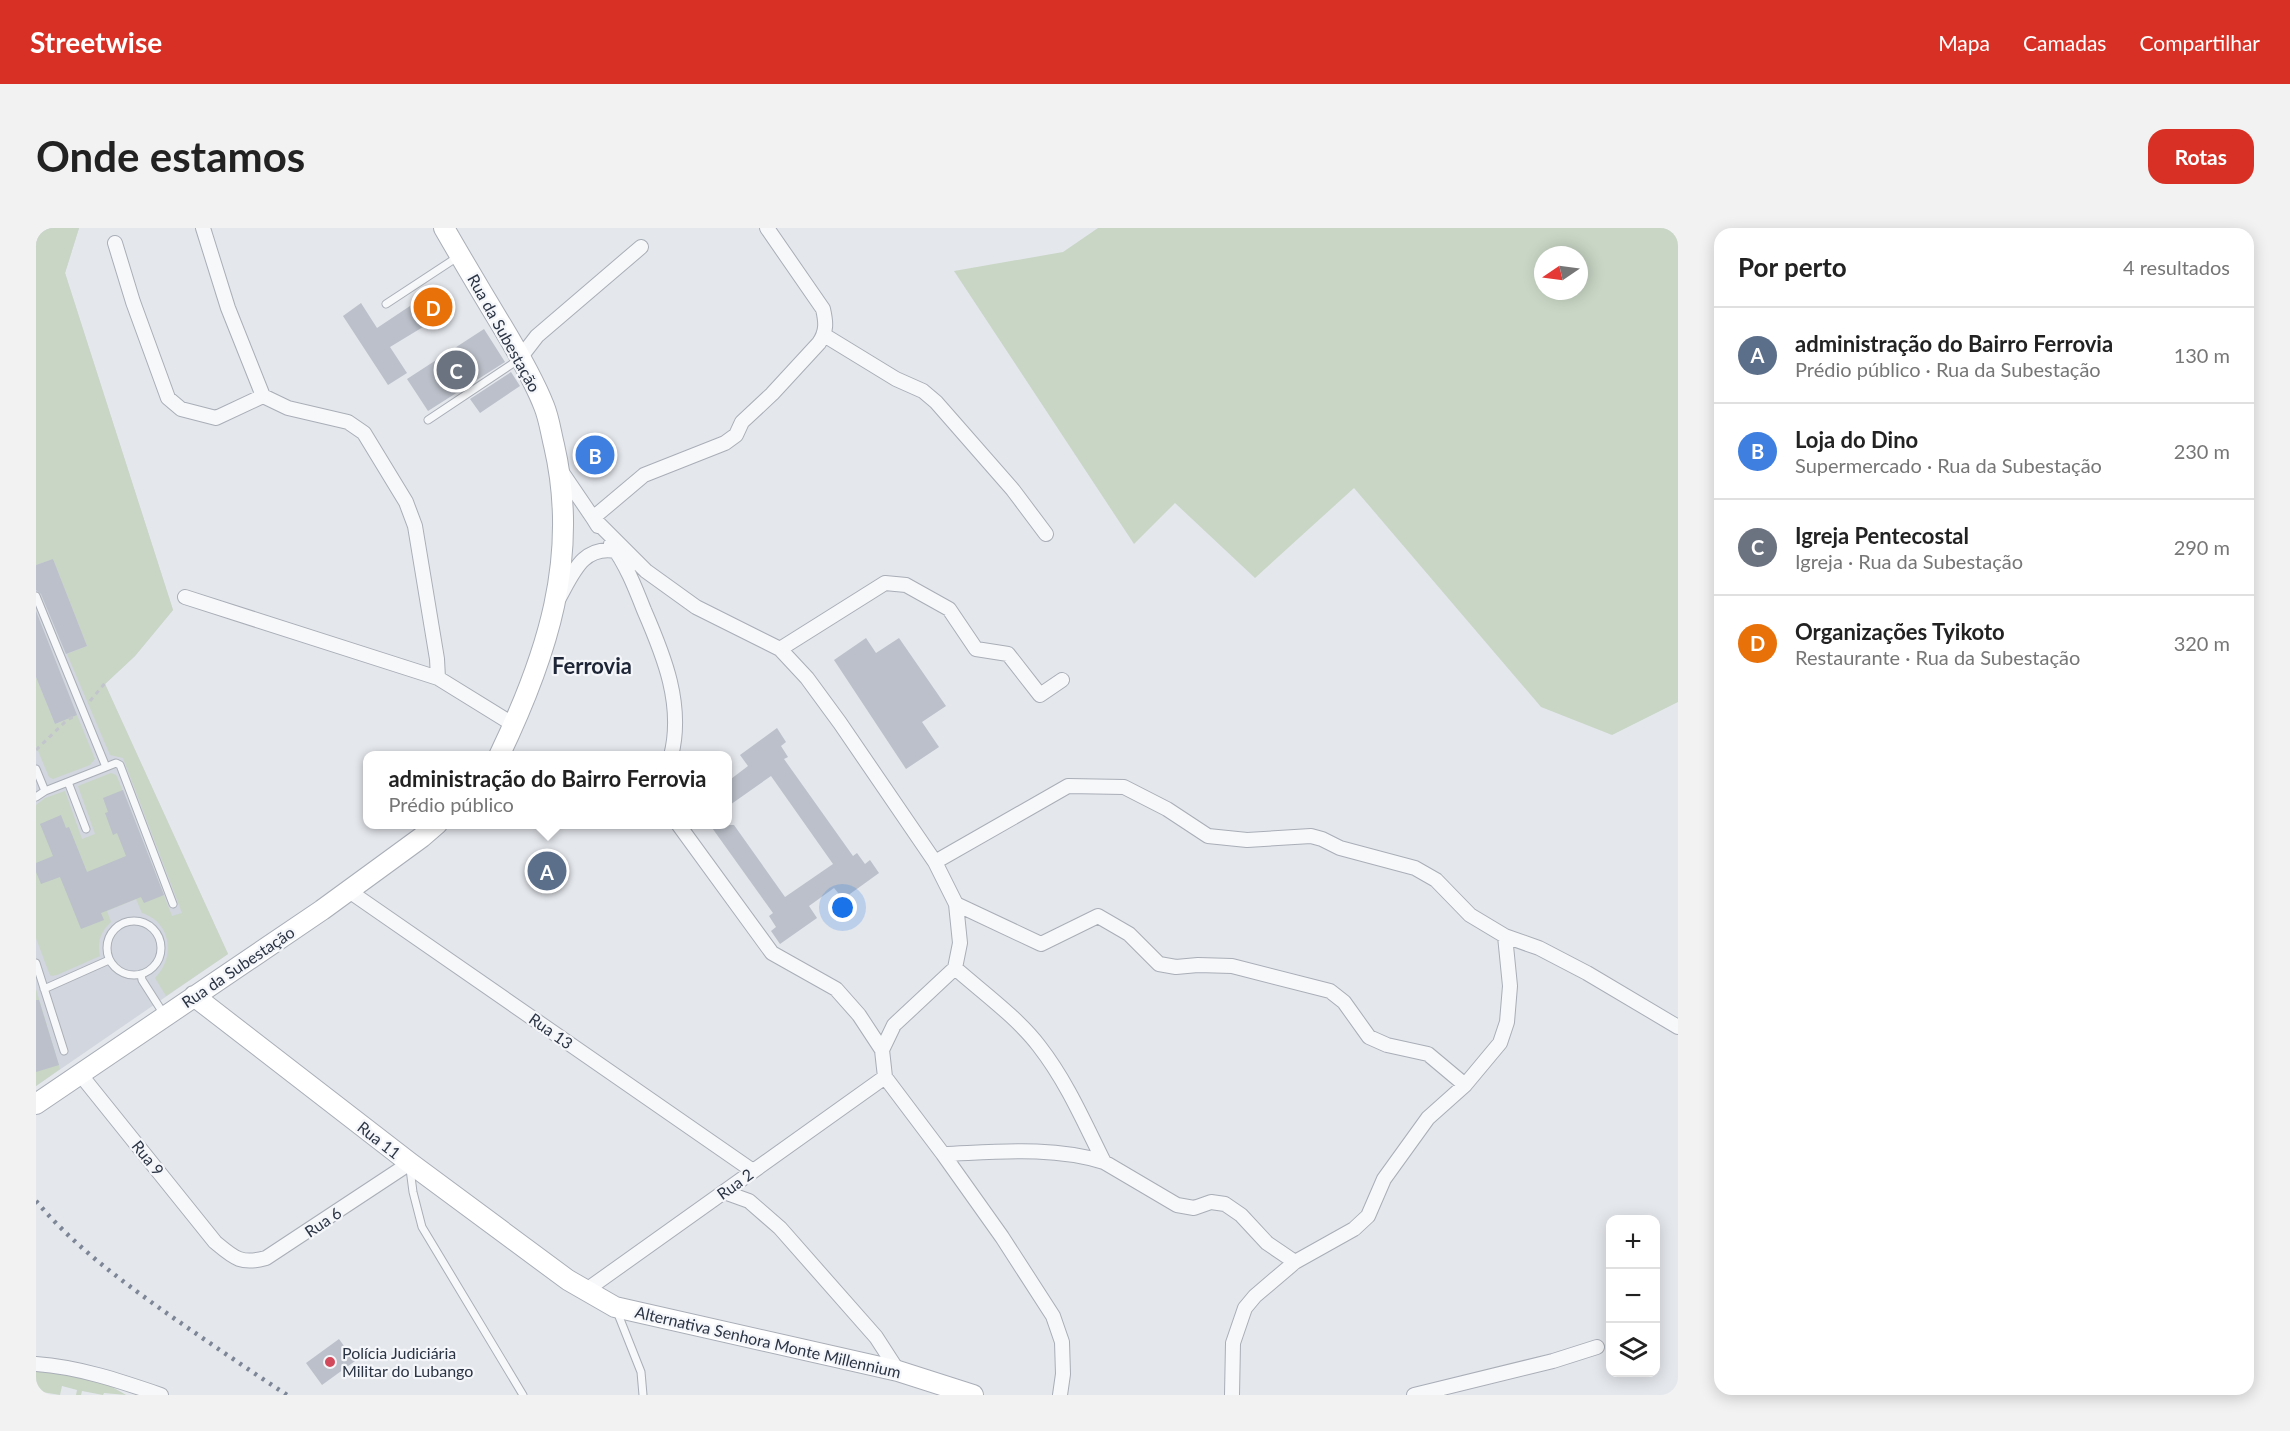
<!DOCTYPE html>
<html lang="pt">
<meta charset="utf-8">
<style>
:root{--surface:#fff;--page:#f2f2f2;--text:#222;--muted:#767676;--line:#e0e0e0;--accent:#d93025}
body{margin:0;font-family:Lato,sans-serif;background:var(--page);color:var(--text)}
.controls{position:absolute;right:18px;bottom:18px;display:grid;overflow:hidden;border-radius:12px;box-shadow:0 3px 15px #0003}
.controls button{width:54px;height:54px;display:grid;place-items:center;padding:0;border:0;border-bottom:2px solid var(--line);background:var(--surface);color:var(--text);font:30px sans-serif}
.compass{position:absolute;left:1498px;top:18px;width:54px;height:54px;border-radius:50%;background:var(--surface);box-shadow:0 3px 15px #0003;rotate:257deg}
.you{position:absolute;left:807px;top:680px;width:21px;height:21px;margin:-15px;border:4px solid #fff;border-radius:50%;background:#1a73e8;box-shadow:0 0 0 9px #1a73e833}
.badge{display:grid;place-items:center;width:39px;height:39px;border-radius:50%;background:var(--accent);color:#fff;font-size:20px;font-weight:700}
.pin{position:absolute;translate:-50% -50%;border:3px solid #fff;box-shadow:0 2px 6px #0006}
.popup{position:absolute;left:327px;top:523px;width:369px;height:78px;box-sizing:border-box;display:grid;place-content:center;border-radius:12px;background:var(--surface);filter:drop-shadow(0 2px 4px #0005);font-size:20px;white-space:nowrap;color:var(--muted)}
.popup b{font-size:22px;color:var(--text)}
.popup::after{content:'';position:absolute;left:50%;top:100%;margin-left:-12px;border:12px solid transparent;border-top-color:var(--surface)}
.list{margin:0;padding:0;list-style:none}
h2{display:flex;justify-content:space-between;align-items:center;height:78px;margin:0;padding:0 24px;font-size:26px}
h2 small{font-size:20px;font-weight:400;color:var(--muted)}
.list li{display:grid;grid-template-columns:39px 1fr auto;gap:18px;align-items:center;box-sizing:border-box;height:96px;padding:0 24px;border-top:2px solid var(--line)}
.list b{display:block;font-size:22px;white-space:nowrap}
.list p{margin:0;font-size:20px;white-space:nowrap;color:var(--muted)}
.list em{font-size:20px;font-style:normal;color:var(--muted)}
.icon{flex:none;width:33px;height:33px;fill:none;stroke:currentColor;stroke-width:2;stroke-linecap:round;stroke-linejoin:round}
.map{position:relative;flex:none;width:1642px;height:1167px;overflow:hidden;border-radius:18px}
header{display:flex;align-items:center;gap:36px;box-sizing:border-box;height:84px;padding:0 30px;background:var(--accent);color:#fff}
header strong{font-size:28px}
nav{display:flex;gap:33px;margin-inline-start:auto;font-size:21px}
.intro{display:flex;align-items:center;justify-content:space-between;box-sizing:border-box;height:144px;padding:0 36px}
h1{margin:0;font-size:42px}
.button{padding:15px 27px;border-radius:18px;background:var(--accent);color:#fff;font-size:21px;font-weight:700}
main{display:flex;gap:36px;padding:0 36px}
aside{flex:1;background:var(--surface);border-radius:18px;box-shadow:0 3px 15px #0003}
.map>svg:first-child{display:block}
.built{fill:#d2d6de}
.green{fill:#c9d6c5;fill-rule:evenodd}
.building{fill:#bbc0ca}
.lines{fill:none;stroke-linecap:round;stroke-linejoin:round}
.lane-casing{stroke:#a9aeb7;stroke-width:9}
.street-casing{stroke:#a9aeb7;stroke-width:16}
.secondary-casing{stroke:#a9aeb7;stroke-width:22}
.path{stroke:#c2c5cb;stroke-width:3;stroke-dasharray:4.5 4.5;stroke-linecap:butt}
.lane{stroke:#f7f8fa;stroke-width:7}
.street{stroke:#f7f8fa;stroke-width:14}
.secondary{stroke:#fff;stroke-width:20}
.rail{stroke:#7d8696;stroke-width:4.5;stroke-dasharray:3 6;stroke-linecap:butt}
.poi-dot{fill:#d1495b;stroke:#f4f6f9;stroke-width:2}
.labels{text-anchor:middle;stroke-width:4.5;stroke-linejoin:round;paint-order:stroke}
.street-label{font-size:16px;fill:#2b3445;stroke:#f4f6f9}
.poi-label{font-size:16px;fill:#2b3445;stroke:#f4f6f9;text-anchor:start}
.district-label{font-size:22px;font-weight:bold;fill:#1d2536;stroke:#f4f6f9}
</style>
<header>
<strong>Streetwise</strong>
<nav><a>Mapa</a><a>Camadas</a><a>Compartilhar</a></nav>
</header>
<div class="intro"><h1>Onde estamos</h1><a class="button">Rotas</a></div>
<main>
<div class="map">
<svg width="1642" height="1167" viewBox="0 0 1642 1167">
<rect width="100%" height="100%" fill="#e4e7ec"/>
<path class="built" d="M0,0h43l-14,45 108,337 -38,46 -30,28 123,270 -192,132z"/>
<path class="green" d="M0,0h43l-14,45 108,337 -38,46 -30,28 123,270 -62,42 -11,-18c21,-21 16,-56 -13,-65l-6,-14 -29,12 4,11c-11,10 -14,21 -11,34l-43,19 -6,1 -2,-3 -13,-35v-133l9,-7 20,-7 17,48 13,-5 -17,-48 33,-13 5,2 2,4 54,137 10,-3 -59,-155 -13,-3 -43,-101 20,-8 -34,-87 -17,6z
M1062,0h580v474l-66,33 -71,-28 -187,-219 -99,90 -80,-75 -41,41 -180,-273 109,-19zM1507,27h36v36h-36z
M0,449l19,47 22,-9 18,44 -5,6 -37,14 -4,-2 -13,-31z
M0,761l24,80 -24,17z
M0,1144c30,0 65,6 90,23l-22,-2 -1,2 -21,-4 -1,4h-5l1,-5 -15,-4 -2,9 -24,-4z"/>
<path class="building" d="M401,60l14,22 -61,37 17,26 -19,12 -45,-69 18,-13 16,25z
M448,101l21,33 -77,49 -21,-32z
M475,144l9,14 -40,27 -10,-14z
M17,331l34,87 -21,8 -25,-60 -5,-4v-25z
M0,383l41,104 -22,9 -19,-47z
M830,410l10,15 23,-15 47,68 -24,16 17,25 -33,22 -72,-109z
M741,500l9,14 -5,4 7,11 -4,2 69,97 4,-3 8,11 5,-4 9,13 -36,26 -9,-11 -25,18 8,12 -37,26 -9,-13 5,-4 -7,-11 4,-3 -63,-88h24l51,72 48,-33 -62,-88 -44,31v-25l21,-16 -8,-11z
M87,562l41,105 -20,8 -3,-6 -40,16 3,7 -23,9 -21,-52 -19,7 -5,-12v-9l17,-7 -13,-32 21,-9 5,13 3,-1 18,45 39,-16 -9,-23 -4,2 -8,-22 3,-1 -5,-14z
M0,772h3l20,65 -23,7z
M303,1111l16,22 -33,24 -16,-22z"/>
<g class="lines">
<g class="lane-casing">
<path id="lane" d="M350,76l73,-48
M392,192l90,-60
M0,368l70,171 -61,24 -9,6
M70,539l10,-4 4,2 53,139
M0,541l9,22
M32,554l18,47
M71 720a27 27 0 1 1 54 0a27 27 0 1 1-54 0Z
M0,735l28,88
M105,746l1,6 23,36
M8,761l65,-29
M374,941l3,23 9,35 101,168
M580,1081l25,63 2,23"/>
</g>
<g class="street-casing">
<path id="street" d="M167,0l25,80 35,88 25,12 60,14 16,11 42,69 9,24 22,133 1,19
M79,15l18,59 35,96 13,11 35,9 47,-22
M788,107l72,44 27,12 13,11 77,88 33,44
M484,130l17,-22 104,-89
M525,243l32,47 53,53 50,36 84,42 27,29 33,45 95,139 21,42 4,39 -5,25 -61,57 -12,25 3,27 58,77 59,83 51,79 9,26 1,32 -3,21
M562,298l-5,-8 51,-43 81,-32 11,-8 6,-13 30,-28 47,-51c8,-12 7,-21 4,-34l-56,-81
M575,316c15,20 24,43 33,66 20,46 40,95 27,146
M149,369l253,81 76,47
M523,370c14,-25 24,-53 57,-47
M744,421l105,-66 21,2 43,24 27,40 32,5 32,41 22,-15
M642,596l94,129 64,36 23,26 23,35
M899,634l133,-76 56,1 43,22 41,27 39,4 64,-4 11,3 18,9 75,20 21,12 34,35 35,21 34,12 48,25 91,54
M313,663l404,280
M920,676l85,40 57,-28 31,18 30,30 17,3 22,-2 34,1 98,25 14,11 25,35 18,8 41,9 37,31
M919,740c26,23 63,50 84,78 28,36 45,76 65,116
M44,846l135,168c19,16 26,23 51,16l144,-95
M907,926c54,-2 109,-8 161,8l73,43 17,3 17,-6 14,2 16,11 26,28 28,19
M688,964l25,9 31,27 96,109 22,34
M549,1063l300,-214
M0,1136c43,3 84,17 125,31
M1196,1167l1,-52 12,-35 10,-12 40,-34 59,-33 14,-13 16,-37 44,-61 37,-33 35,-42 7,-21 3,-36 -5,-50
M1378,1167l139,-34 44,-14"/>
</g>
<g class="secondary-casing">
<path id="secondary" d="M408,0c19,33 38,65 58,98 15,25 31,52 42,80 5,12 7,27 10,39 26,112 -7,211 -55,311
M158,768l216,167 158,117 47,27 283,64 75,24
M0,876l286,-194 100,-73 15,-13"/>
</g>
<path class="path" d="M54,473l15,-18
M0,522l31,-30 8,-4"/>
<use href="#lane" class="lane"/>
<use href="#street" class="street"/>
<use href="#secondary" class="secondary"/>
<path class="rail" d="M0,973c37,44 83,78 129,111 40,28 81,56 122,83"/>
</g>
<circle class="poi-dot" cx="294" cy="1134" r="6"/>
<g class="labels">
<g class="street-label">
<text transform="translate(468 105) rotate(61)" y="6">Rua da Subestação</text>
<text transform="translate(202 739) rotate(-34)" y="6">Rua da Subestação</text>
<text transform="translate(515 803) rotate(35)" y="6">Rua 13</text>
<text transform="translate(343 912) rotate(38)" y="6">Rua 11</text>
<text transform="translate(112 930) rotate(51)" y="6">Rua 9</text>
<text transform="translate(699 956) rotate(-36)" y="6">Rua 2</text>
<text transform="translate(287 994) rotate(-34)" y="6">Rua 6</text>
<text transform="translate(732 1114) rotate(13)" y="6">Alternativa Senhora Monte Millennium</text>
</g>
<g class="poi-label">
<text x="306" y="1131">Polícia Judiciária<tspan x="306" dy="18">Militar do Lubango</tspan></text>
</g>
<g class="district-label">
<text x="556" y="446">Ferrovia</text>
</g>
</g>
</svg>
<div class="controls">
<button>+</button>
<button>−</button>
<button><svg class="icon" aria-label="layers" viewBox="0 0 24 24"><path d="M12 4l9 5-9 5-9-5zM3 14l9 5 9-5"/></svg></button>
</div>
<svg class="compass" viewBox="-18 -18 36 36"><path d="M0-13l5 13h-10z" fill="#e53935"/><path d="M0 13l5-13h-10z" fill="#767676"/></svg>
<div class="you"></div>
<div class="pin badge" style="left:511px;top:643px;background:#5c6f8a">A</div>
<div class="popup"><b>administração do Bairro Ferrovia</b>Prédio público</div>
<div class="pin badge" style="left:559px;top:227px;background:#3f7fe0">B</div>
<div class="pin badge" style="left:420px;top:142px;background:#6b7280">C</div>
<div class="pin badge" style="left:397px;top:79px;background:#e8710a">D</div>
</div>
<aside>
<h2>Por perto<small>4 resultados</small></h2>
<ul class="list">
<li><span class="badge" style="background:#5c6f8a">A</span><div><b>administração do Bairro Ferrovia</b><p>Prédio público · Rua da Subestação</p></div><em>130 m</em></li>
<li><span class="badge" style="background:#3f7fe0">B</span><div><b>Loja do Dino</b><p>Supermercado · Rua da Subestação</p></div><em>230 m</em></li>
<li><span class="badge" style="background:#6b7280">C</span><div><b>Igreja Pentecostal</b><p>Igreja · Rua da Subestação</p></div><em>290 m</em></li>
<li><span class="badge" style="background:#e8710a">D</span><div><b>Organizações Tyikoto</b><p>Restaurante · Rua da Subestação</p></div><em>320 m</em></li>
</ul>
</aside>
</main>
